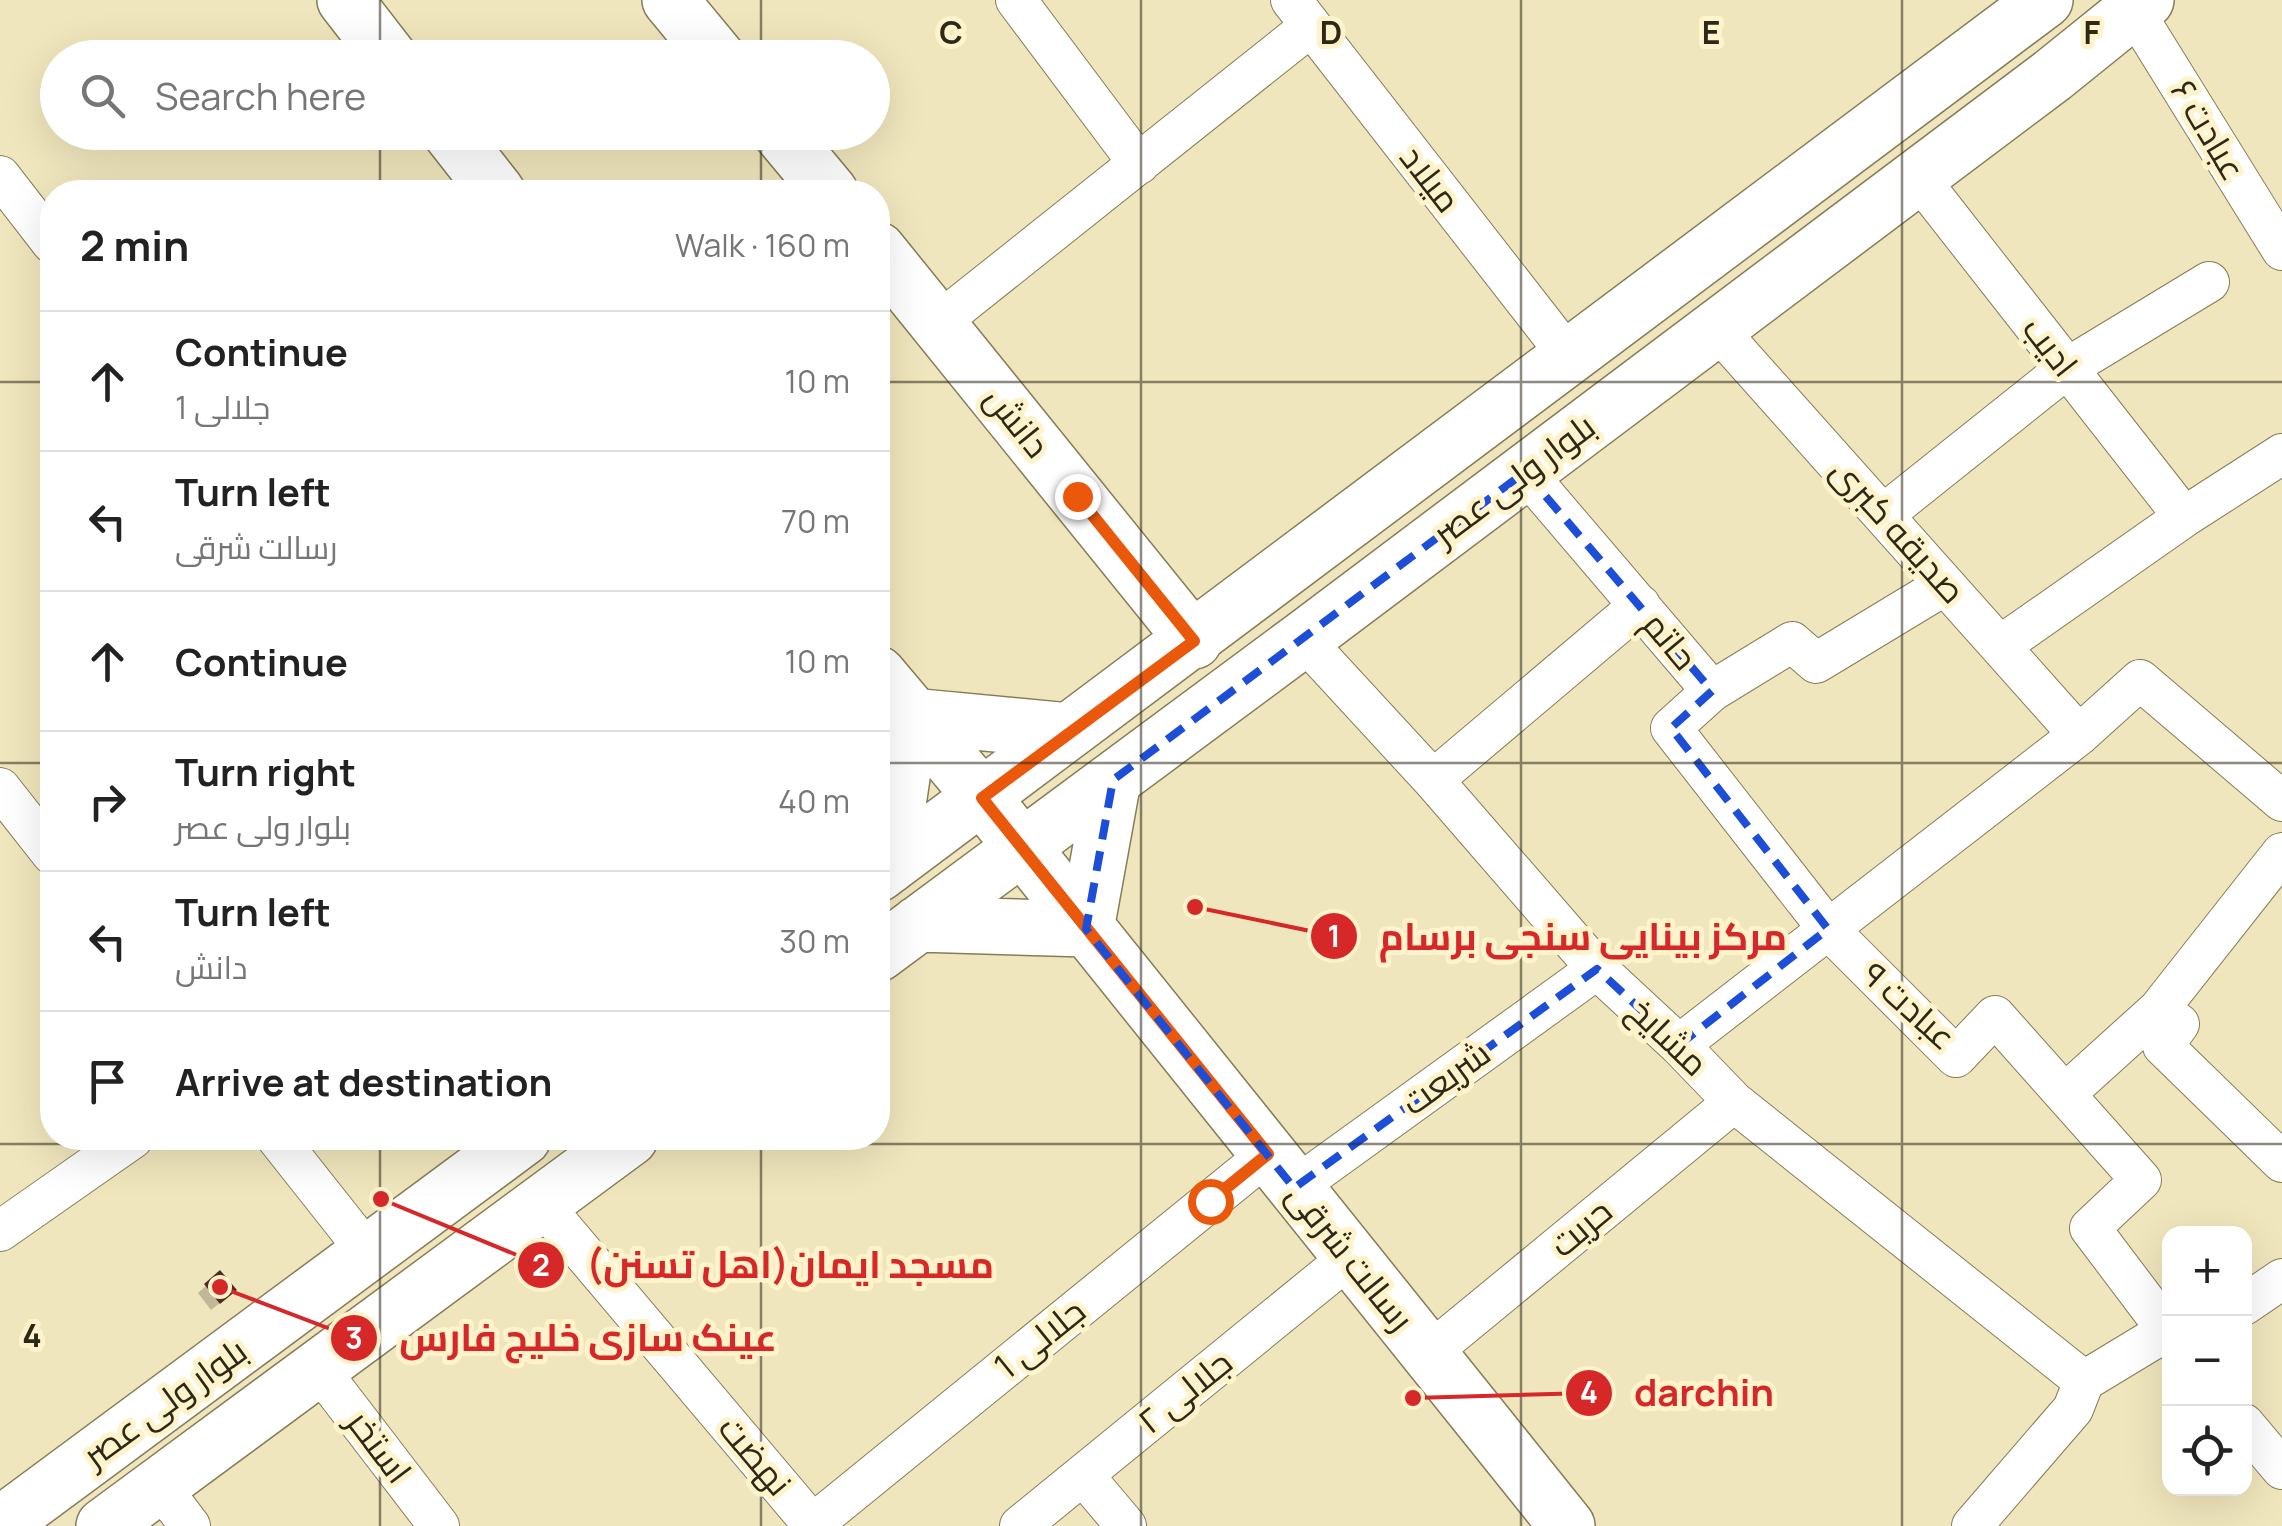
<!DOCTYPE html>
<meta charset="utf-8">
<style>
:root{--surface:#fff;--page:#f6f6f6;--text:#222;--muted:#767676;--line:#e0e0e0}
body{margin:0;font-family:Manrope,Cairo,sans-serif;background:var(--page);color:var(--text)}
.controls{position:absolute;right:30px;bottom:30px;display:grid;overflow:hidden;border-radius:20px;box-shadow:0 10px 40px #0002}
.controls button{width:90px;height:90px;display:grid;place-items:center;padding:0;border:0;border-bottom:2px solid var(--line);background:var(--surface);color:var(--text);font:50px sans-serif}
.stop{position:absolute;width:30px;height:30px;margin:-22px;border:8px solid #ea580c;border-radius:50%;background:#fff}
.stop.end{background:#ea580c;border-color:#fff;box-shadow:0 2px 10px #0008}
.list{margin:0;padding:0;list-style:none}
h2{display:flex;justify-content:space-between;align-items:center;height:130px;margin:0;padding:0 40px;font-size:42px}
h2 small{font-size:32px;font-weight:400;color:var(--muted)}
.list li{display:grid;grid-template-columns:65px 1fr auto;gap:30px;align-items:center;box-sizing:border-box;height:140px;padding:0 40px;border-top:2px solid var(--line)}
.list b{display:block;font-size:38px;white-space:nowrap}
.list p{margin:0;font-size:32px;white-space:nowrap;color:var(--muted)}
.list em{font-size:32px;font-style:normal;color:var(--muted)}
.icon{flex:none;width:55px;height:55px;fill:none;stroke:currentColor;stroke-width:2;stroke-linecap:round;stroke-linejoin:round}
.map{position:relative;flex:none;width:2282px;height:1526px;overflow:hidden}
.search{position:absolute;background:var(--surface);box-shadow:0 10px 40px #0002;left:40px;top:40px;width:850px;height:110px;display:flex;align-items:center;gap:25px;box-sizing:border-box;padding:0 35px;border-radius:55px;color:var(--muted);font-size:38px}
.panel{position:absolute;background:var(--surface);box-shadow:0 10px 40px #0002;left:40px;top:180px;width:850px;height:970px;border-radius:40px}
.map>svg:first-child{display:block}
.shadow{fill:#0003}
.building{fill:#4e2b23}
.lines{fill:none;stroke-linecap:round;stroke-linejoin:round}
.street-casing{stroke:#867c57;stroke-width:42}
.secondary-casing{stroke:#867c57;stroke-width:58}
.street{stroke:#fff;stroke-width:40}
.secondary{stroke:#fff;stroke-width:55}
.route{stroke:#ea580c;stroke-width:12}
.marked{fill:none;stroke:#1d4ed8;stroke-width:8;stroke-dasharray:20 12;stroke-linejoin:round}
.grid{fill:none;stroke:#2d2919;stroke-width:2.5;stroke-opacity:0.55}
.labels{text-anchor:middle;stroke-width:10;stroke-linejoin:round;paint-order:stroke}
.street-label{font-size:35px;fill:#2d2919;stroke:#fef3ca}
.grid-label{font-size:32px;text-anchor:middle;font-weight:bold;fill:#2d2919;stroke:#fef3ca;stroke-width:10;stroke-linejoin:round;paint-order:stroke}
.leader{fill:none;stroke:#d62828;stroke-width:4}
.callout-dot{fill:#d62828;stroke:#fef3ca;stroke-width:4}
.mark-label{font-size:30px;text-anchor:middle;font-weight:bold;fill:#fff}
.callout-label{font-size:38px;text-anchor:middle;font-weight:bold;fill:#d62828;stroke:#fef3ca;stroke-width:10;stroke-linejoin:round;paint-order:stroke}
</style>
<div class="map">
<svg width="2282" height="1526" viewBox="0 0 2282 1526">
<rect width="100%" height="100%" fill="#f0e6bd"/>
<path class="shadow" d="M220,1273l6,25 -15,12 -13,-17z"/>
<path class="building" d="M220,1270l17,20 -17,14 -16,-20z"/>
<g class="lines">
<g class="street-casing">
<path id="street" d="M1016,0l123,164
M1291,0l279,358
M2127,0l155,250
M0,176l52,67
M1917,176l267,341
M938,323l373,-297
M1716,328l363,407
M1525,472l187,219 80,-49 24,21 129,-78
M1883,515l184,-147 142,-86
M1303,639l130,141 164,189 82,76 55,57 350,279
M2000,646l184,-129 98,-63
M1712,691l-41,37 157,201 128,128 39,-41 146,164 -51,48 80,106
M1433,780l207,-175
M0,788l52,66
M2159,1009l20,15 -16,22 119,116
M1679,1045l400,-310 61,-55 142,121
M2065,1094l94,-85 123,-156
M277,1138l91,115
M1294,1188l303,-219
M541,1203l273,323
M0,1231l133,-93
M2244,1305l38,-26
M1428,1354l306,-252
M318,1368l121,158
M2084,1381l86,-52
M2244,1424l38,45
M1083,1475l43,51
M159,1485l31,41
M813,1524l455,-370
M1020,1526l330,-269
M1972,1526l101,-117 11,-28"/>
</g>
<g class="secondary-casing">
<path id="secondary" d="M345,0l45,58
M670,0l48,58
M450,132l47,60
M780,132l50,60
M878,250l316,391
M878,674l104,123 585,729
M889,866l22,-150 158,15
M878,874l1167,-874
M918,924l168,5 27,-149
M878,954l425,-315 750,-564 93,-75
M0,1525l523,-387
M104,1526l526,-388"/>
</g>
<use href="#street" class="street"/>
<use href="#secondary" class="secondary"/>
</g>
<g class="lines">
<path class="route" d="M1077,496l117,145 -212,157 286,356 -58,47"/>
</g>
<path class="marked" d="M1525,472l187,219 -41,37 157,201 -149,116 -82,-76 -303,219 -208,-259 27,-149z"/>
<path class="grid" d="M380,0v58M761,0v58M1141,0v1526M1521,0v1526M1902,0v1526M380,132v60M761,132v60M0,382h52M878,382h1404M0,763h52M878,763h1404M380,1138v388M761,1138v388M0,1144h2282"/>
<g class="labels">
<g class="street-label">
<text transform="translate(2208 130) rotate(59)" y="12">عبادت ۶</text>
<text transform="translate(1430 179) rotate(52)" y="12">میلاد</text>
<text transform="translate(2050 347) rotate(52)" y="12">ادیب</text>
<text transform="translate(1017 422) rotate(51)" y="12">دانش</text>
<text transform="translate(1514 480) rotate(-37)" y="12">بلوار ولی عصر</text>
<text transform="translate(1898 531) rotate(48)" y="12">صدیقه کبری</text>
<text transform="translate(1670 641) rotate(50)" y="12">حاتم</text>
<text transform="translate(1909 1006) rotate(42)" y="12">عبادت ۹</text>
<text transform="translate(1668 1037) rotate(44)" y="12">مشایخ</text>
<text transform="translate(1446 1078) rotate(-36)" y="12">شریعت</text>
<text transform="translate(1581 1228) rotate(-40)" y="12">حریت</text>
<text transform="translate(1350 1257) rotate(51)" y="12">رسالت شرقی</text>
<text transform="translate(1040 1339) rotate(-39)" y="12">جلالی 1</text>
<text transform="translate(1185 1392) rotate(-39)" y="12">جلالی ۲</text>
<text transform="translate(165 1403) rotate(-36)" y="12">بلوار ولی عصر</text>
<text transform="translate(379 1447) rotate(53)" y="12">استخر</text>
<text transform="translate(755 1456) rotate(50)" y="12">نهضت</text>
</g>
</g>
<g class="grid-label">
<text x="951" y="44">C</text>
<text x="1331" y="44">D</text>
<text x="1711" y="44">E</text>
<text x="2092" y="44">F</text>
<text x="32" y="1347">4</text>
</g>
<path class="leader" d="M1195 907L1334 936M381 1199L541 1265M220 1287L354 1338M1413 1398L1589 1393"/>
<g class="callout-dot">
<circle cx="1195" cy="907" r="10"/>
<circle cx="381" cy="1199" r="10"/>
<circle cx="220" cy="1287" r="10"/>
<circle cx="1413" cy="1398" r="10"/>
<circle cx="1334" cy="936" r="25"/>
<circle cx="541" cy="1265" r="25"/>
<circle cx="354" cy="1338" r="25"/>
<circle cx="1589" cy="1393" r="25"/>
</g>
<g class="mark-label">
<text x="1334" y="947">1</text>
<text x="541" y="1276">2</text>
<text x="354" y="1349">3</text>
<text x="1589" y="1403">4</text>
</g>
<g class="callout-label">
<text x="1583" y="950">مرکز بینایی سنجی برسام</text>
<text x="790" y="1278">مسجد ایمان(اهل تسنن)</text>
<text x="588" y="1351">عینک سازی خلیج فارس</text>
<text x="1704" y="1406">darchin</text>
</g>
</svg>
<div class="controls">
<button>+</button>
<button>−</button>
<button><svg class="icon" aria-label="locate" viewBox="0 0 24 24"><circle cx="12" cy="12" r="6"/><path d="M12 2v4M12 18v4M2 12h4M18 12h4"/></svg></button>
</div>
<div class="stop" style="left:1210px;top:1201px"></div>
<div class="stop end" style="left:1077px;top:496px"></div>
<div class="search"><svg class="icon" aria-label="search" viewBox="0 0 24 24"><circle cx="10" cy="10" r="6"/><path d="M15 15l6 6"/></svg>Search here</div>
<section class="panel">
<h2>2 min<small>Walk · 160 m</small></h2>
<ul class="list">
<li><svg class="icon" aria-label="ahead" viewBox="0 0 24 24"><path d="M12 20V5M6 11l6-6 6 6"/></svg><div><b>Continue</b><p>جلالی 1</p></div><em>10 m</em></li>
<li><svg class="icon" aria-label="left" viewBox="0 0 24 24"><path d="M17 20v-9H6M10 6l-5 5 5 5"/></svg><div><b>Turn left</b><p>رسالت شرقی</p></div><em>70 m</em></li>
<li><svg class="icon" aria-label="ahead" viewBox="0 0 24 24"><path d="M12 20V5M6 11l6-6 6 6"/></svg><div><b>Continue</b></div><em>10 m</em></li>
<li><svg class="icon" aria-label="right" viewBox="0 0 24 24"><path d="M7 20v-9h11M14 6l5 5-5 5"/></svg><div><b>Turn right</b><p>بلوار ولی عصر</p></div><em>40 m</em></li>
<li><svg class="icon" aria-label="left" viewBox="0 0 24 24"><path d="M17 20v-9H6M10 6l-5 5 5 5"/></svg><div><b>Turn left</b><p>دانش</p></div><em>30 m</em></li>
<li><svg class="icon" aria-label="arrive" viewBox="0 0 24 24"><path d="M6 21V4h12l-3 4 3 4H6"/></svg><div><b>Arrive at destination</b></div></li>
</ul>
</section>
</div>
